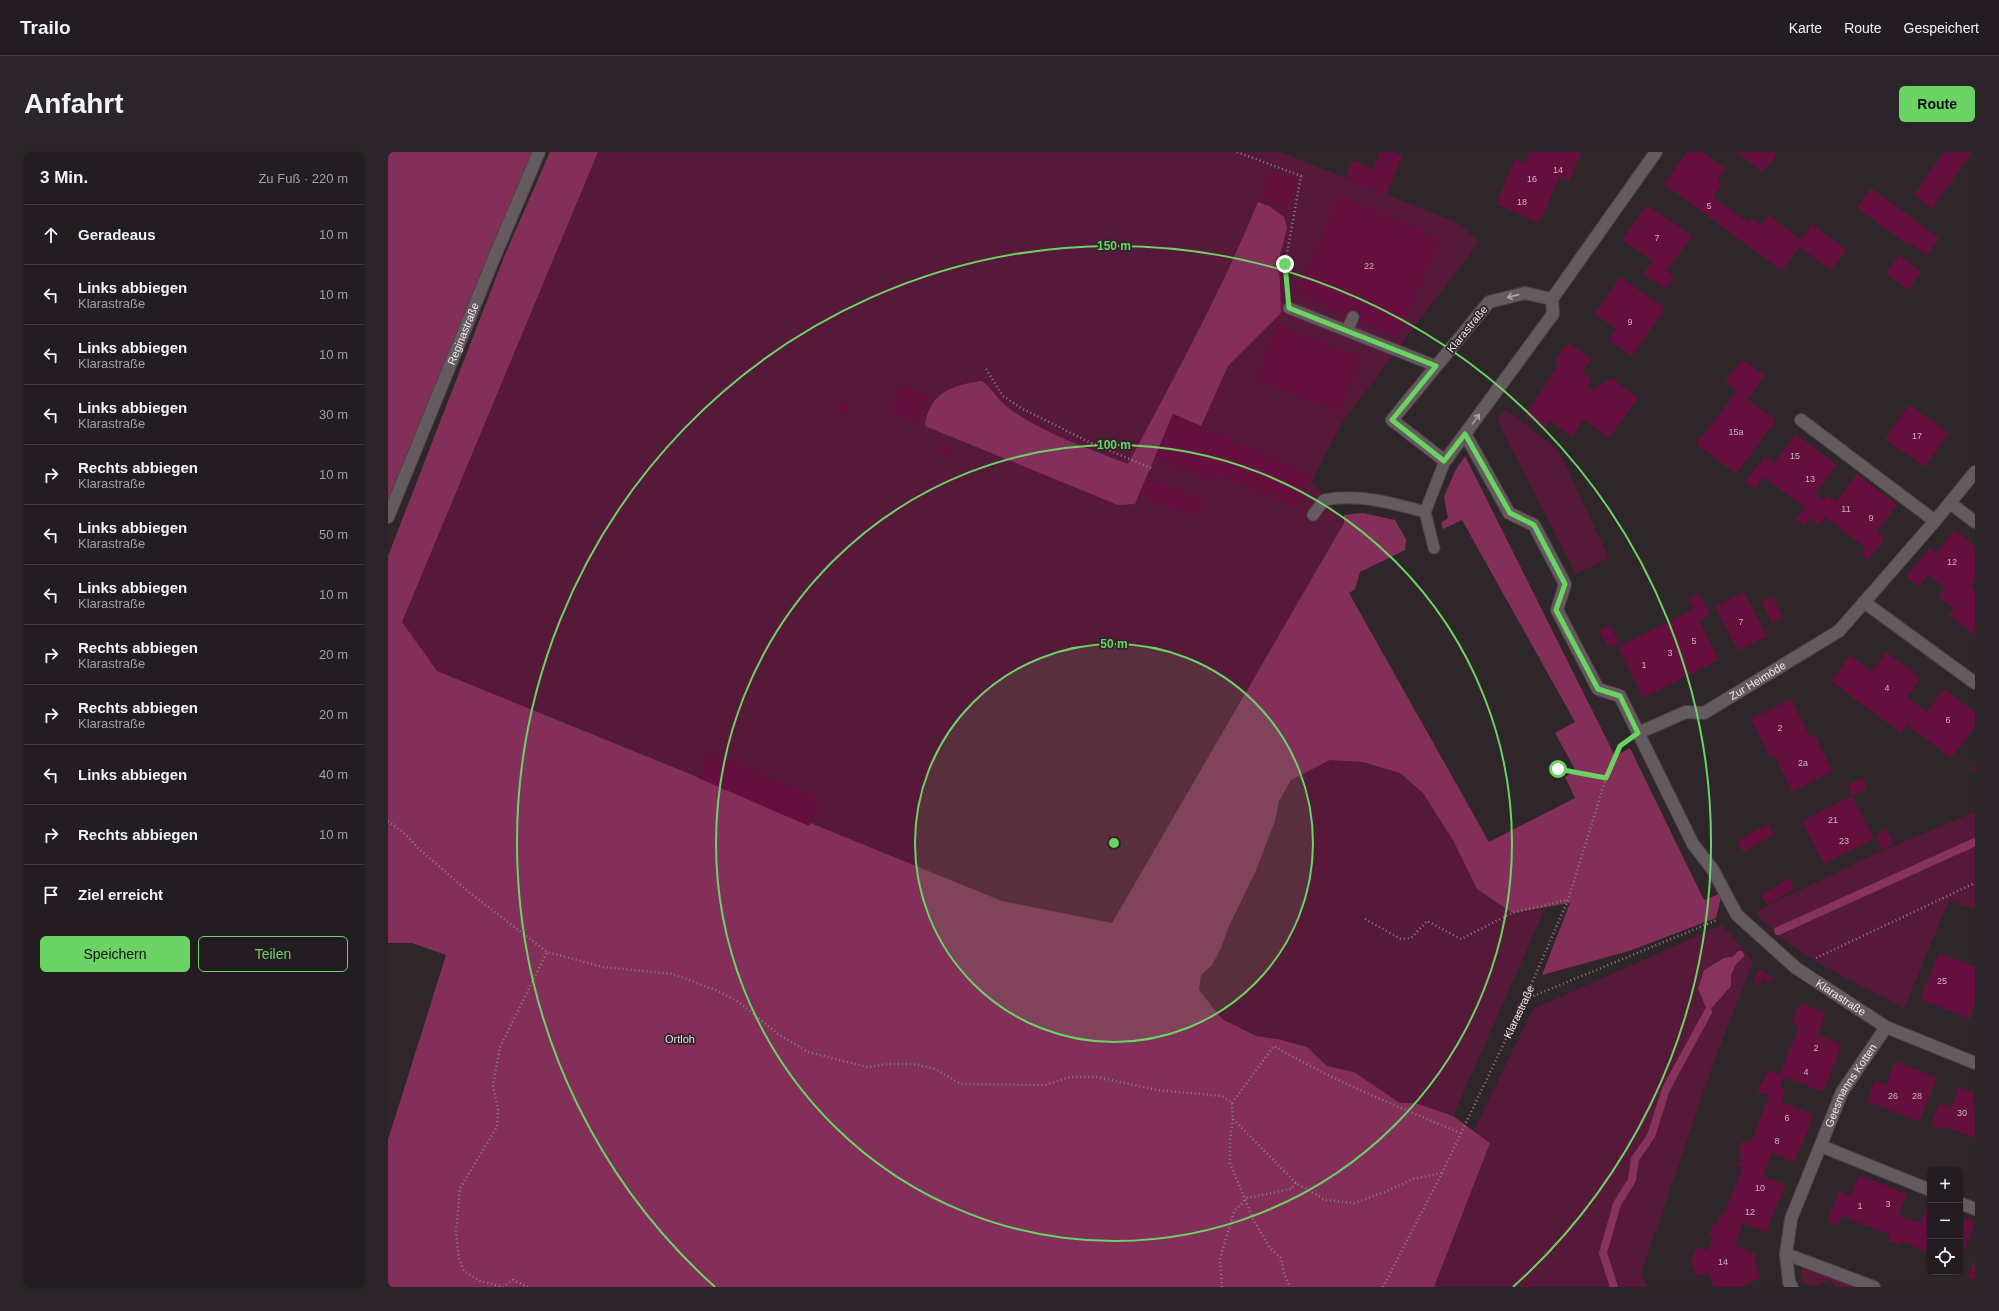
<!DOCTYPE html>
<html lang="de">
<meta charset="utf-8">
<style>
:root{--surface:#231c20;--page:#2b2529;--text:#f1f3f6;--muted:#a3a1a5;--line:#403a3e;--accent:#6bd363}
body{margin:0;font-family:Arial,sans-serif;background:var(--page);color:var(--text)}
.controls{position:absolute;right:12px;bottom:12px;display:grid;overflow:hidden;border-radius:6px;box-shadow:0 1px 3px #0004}
.controls button{width:36px;height:36px;display:grid;place-items:center;padding:0;border:0;border-bottom:1px solid var(--line);background:var(--surface);color:var(--text);font:20px sans-serif}
.stop{position:absolute;width:12px;height:12px;margin:-9px;border:3px solid #6bd363;border-radius:50%;background:#fff}
.stop.end{background:#6bd363;border-color:#fff;box-shadow:0 1px 4px #0008}
.list{margin:0;padding:0;list-style:none}
h2{display:flex;justify-content:space-between;align-items:center;height:52px;margin:0;padding:0 16px;font-size:17px}
h2 small{font-size:13px;font-weight:400;color:var(--muted)}
.list li{display:grid;grid-template-columns:26px 1fr auto;gap:12px;align-items:center;box-sizing:border-box;height:60px;padding:0 16px;border-top:1px solid var(--line)}
.list b{display:block;font-size:15px;white-space:nowrap}
.list p{margin:0;font-size:13px;white-space:nowrap;color:var(--muted)}
.list em{font-size:13px;font-style:normal;color:var(--muted)}
.actions{display:flex;gap:8px;padding:12px 16px}
.actions a{flex:1;padding:9px 0;border:1px solid var(--accent);border-radius:6px;text-align:center;font-size:14px;color:var(--accent)}
.actions .main{background:var(--accent);color:#111}
.icon{flex:none;width:22px;height:22px;fill:none;stroke:currentColor;stroke-width:2;stroke-linecap:round;stroke-linejoin:round}
.map{position:relative;flex:none;width:1587px;height:1135px;overflow:hidden;border-radius:6px}
header{display:flex;align-items:center;gap:24px;box-sizing:border-box;height:56px;padding:0 20px;background:var(--surface);border-bottom:1px solid var(--line)}
header strong{font-size:19px}
nav{display:flex;gap:22px;margin-inline-start:auto;font-size:14px}
.intro{display:flex;align-items:center;justify-content:space-between;box-sizing:border-box;height:96px;padding:0 24px}
h1{margin:0;font-size:28px}
.button{padding:10px 18px;border-radius:6px;background:var(--accent);color:#111;font-size:14px;font-weight:700}
main{display:flex;gap:24px;padding:0 24px}
aside{flex:1;background:var(--surface);border-radius:6px;box-shadow:0 1px 3px #0004}
.map>svg:first-child{display:block}
.green{fill:#571939;fill-rule:evenodd}
.forest{fill:#842f5a}
.water{fill:#88335e}
.lines{fill:none;stroke-linecap:round;stroke-linejoin:round}
.stream{stroke:#88335e;stroke-width:8}
.building{fill:#650f3f}
.lane-casing{stroke:#4b4446;stroke-width:13}
.street-casing{stroke:#4b4446;stroke-width:14}
.path{stroke:#877f82;stroke-width:2.5;stroke-dasharray:1 3;stroke-linecap:butt}
.lane{stroke:#655a5e;stroke-width:11}
.street{stroke:#655a5e;stroke-width:12}
.oneway{stroke:#aaa2a5}
.route{stroke:#6bd363;stroke-width:5}
.ring{fill:none;stroke:#6bd363;stroke-width:2}
.labels{text-anchor:middle;stroke-width:3.5;stroke-linejoin:round;paint-order:stroke}
.number-label{font-size:9px;fill:#cdb3c1}
.street-label{font-size:11px;fill:#f0eaec;stroke:#2f262a}
.park-label{font-size:11px;fill:#f1d8e2;stroke:#2f262a}
.centre{fill:#6bd363;stroke:#2f262a;stroke-width:2}
.ring-label{font-size:12px;text-anchor:middle;font-weight:bold;fill:#6bd363;stroke:#2f262a;stroke-width:3.5;stroke-linejoin:round;paint-order:stroke}
</style>
<header>
<strong>Trailo</strong>
<nav><a>Karte</a><a>Route</a><a>Gespeichert</a></nav>
</header>
<div class="intro"><h1>Anfahrt</h1><a class="button">Route</a></div>
<main>
<aside>
<h2>3 Min.<small>Zu Fuß · 220 m</small></h2>
<ul class="list">
<li><svg class="icon" aria-label="ahead" viewBox="0 0 24 24"><path d="M12 20V5M6 11l6-6 6 6"/></svg><div><b>Geradeaus</b></div><em>10 m</em></li>
<li><svg class="icon" aria-label="left" viewBox="0 0 24 24"><path d="M17 20v-9H6M10 6l-5 5 5 5"/></svg><div><b>Links abbiegen</b><p>Klarastraße</p></div><em>10 m</em></li>
<li><svg class="icon" aria-label="left" viewBox="0 0 24 24"><path d="M17 20v-9H6M10 6l-5 5 5 5"/></svg><div><b>Links abbiegen</b><p>Klarastraße</p></div><em>10 m</em></li>
<li><svg class="icon" aria-label="left" viewBox="0 0 24 24"><path d="M17 20v-9H6M10 6l-5 5 5 5"/></svg><div><b>Links abbiegen</b><p>Klarastraße</p></div><em>30 m</em></li>
<li><svg class="icon" aria-label="right" viewBox="0 0 24 24"><path d="M7 20v-9h11M14 6l5 5-5 5"/></svg><div><b>Rechts abbiegen</b><p>Klarastraße</p></div><em>10 m</em></li>
<li><svg class="icon" aria-label="left" viewBox="0 0 24 24"><path d="M17 20v-9H6M10 6l-5 5 5 5"/></svg><div><b>Links abbiegen</b><p>Klarastraße</p></div><em>50 m</em></li>
<li><svg class="icon" aria-label="left" viewBox="0 0 24 24"><path d="M17 20v-9H6M10 6l-5 5 5 5"/></svg><div><b>Links abbiegen</b><p>Klarastraße</p></div><em>10 m</em></li>
<li><svg class="icon" aria-label="right" viewBox="0 0 24 24"><path d="M7 20v-9h11M14 6l5 5-5 5"/></svg><div><b>Rechts abbiegen</b><p>Klarastraße</p></div><em>20 m</em></li>
<li><svg class="icon" aria-label="right" viewBox="0 0 24 24"><path d="M7 20v-9h11M14 6l5 5-5 5"/></svg><div><b>Rechts abbiegen</b><p>Klarastraße</p></div><em>20 m</em></li>
<li><svg class="icon" aria-label="left" viewBox="0 0 24 24"><path d="M17 20v-9H6M10 6l-5 5 5 5"/></svg><div><b>Links abbiegen</b></div><em>40 m</em></li>
<li><svg class="icon" aria-label="right" viewBox="0 0 24 24"><path d="M7 20v-9h11M14 6l5 5-5 5"/></svg><div><b>Rechts abbiegen</b></div><em>10 m</em></li>
<li><svg class="icon" aria-label="arrive" viewBox="0 0 24 24"><path d="M6 21V4h12l-3 4 3 4H6"/></svg><div><b>Ziel erreicht</b></div></li>
</ul>
<div class="actions"><a class="main">Speichern</a><a>Teilen</a></div>
</aside>
<div class="map">
<svg width="1587" height="1135" viewBox="0 0 1587 1135">
<rect width="100%" height="100%" fill="#2f262a"/>
<path class="green" d="M210,0h683l177,71 21,19 -136,179 -31,60 32,42 -232,400 -110,-22 -565,-230 -36,-49z
M1118,257l49,39 8,12 46,98 -33,16 -79,-154z
M942,608l33,2 37,11 23,20 31,49 23,47 35,24 33,-4 -92,207 -38,-13h-15l-46,-31 -27,-6 -20,-19 -29,-8 -22,-3 -35,-17 -22,-29 2,-15c20,-18 20,-32 30,-54 16,-33 31,-64 43,-98 6,-15 4,-27 16,-42 7,-9 30,-17 40,-21z
M1587,660v98l-26,-9 -45,107c-51,-28 -110,-51 -149,-96l124,-60z
M1334,773l31,36 -40,103 -72,210 6,13h-213l56,-144 -16,-13 59,-121zM1348,812l-5,12 -1,10 -22,26 -10,-23z
M1415,1114l55,21h-23l-4,-7 -18,7 -11,-5 -2,-7z"/>
<path class="forest" d="M0,0h145l-42,97 -103,252z
M162,0h48l-196,470 35,49 565,230 110,22 232,-400v-8l19,-2 32,7 11,19 -1,11 -45,22 -5,17 -6,4 140,249 86,-44 -10,-21 11,-6 -21,-38 20,-11 -113,-202 -19,9 -2,-6 7,-5 -4,-21 11,-26 10,-15 150,300 15,-8 74,152 18,-7 -6,25 -87,33 -87,24 28,-72 -58,10 -35,-24 -23,-47 -31,-49 -23,-20 -37,-11 -33,-2 -39,20 -12,21 -4,20 -20,52 -27,55 -7,20 -9,17 -11,10 -2,15 23,29 34,17 22,3 29,8 20,19 27,6 46,31h15l38,13 37,27 -56,144h-1046v-147l58,-185 -34,-12h-24v-387l116,-299z
M870,50l11,4 15,11 3,11 -8,31 2,54 -53,53 -27,60 -28,-12 -38,90 -17,1 -193,-79c4,-33 27,-41 57,-45 10,7 15,18 25,26 35,26 80,41 121,57 46,-86 93,-172 130,-262z"/>
<path class="water" d="M1343,805l4,3 1,4 -5,12v10l-23,26 -10,-23 6,-19 20,-12z"/>
<g class="lines">
<path class="stream" d="M1390,779l197,-89
M1347,808l5,-5
M1226,1135l-11,-34 14,-49 15,-24 3,-21 16,-23 15,-47 42,-77"/>
</g>
<path class="building" d="M992,0h14l9,4 -18,39 -40,-17 8,-18 20,9z
M1142,0h51l-12,29 -10,-4 -20,46 -43,-19 19,-45 10,4z
M1299,0h16l23,17 -9,11 6,4 -10,13 35,25 3,-4 10,7 7,-10 33,24 11,-15 34,26 -15,20 -31,-23 -18,24 -118,-87z
M1348,0h41l-5,10 -1,-1 -8,11z
M1556,0h28l-40,57 -18,-14z
M884,18l26,10 -12,28 -25,-10z
M1483,36l68,50 -12,17 -19,-13 -1,2 -50,-36z
M952,43l100,44 -43,98 -100,-44z
M1259,53l45,31 -25,35 7,6 -9,12 -22,-15 10,-13 -31,-21z
M1511,103l22,17 -13,18 -22,-17z
M1232,125l45,31 -33,48 -24,-16 8,-11 -21,-15z
M890,172l84,35 -23,54 -84,-35z
M1180,191l24,16 -10,13 10,8 -5,8 2,2 23,-12 26,20 -29,40 -26,-19 -11,18 -22,-16 -6,8 -19,-13 33,-51 -4,-3z
M1354,207l23,17 -17,24 28,20 -40,54 -40,-30 41,-53 -12,-9z
M513,233l27,11 -12,26 -26,-11z
M452,250l13,6 -4,7 -12,-6z
M1521,253l40,28 -24,34 -40,-28z
M785,262l138,61 -14,33 -84,-36 -4,9 -54,-24z
M1408,282l41,31 -22,29 9,6 4,-5 8,7 21,-28 40,31 -20,27 8,6 -16,22 -8,-6 5,-6 -41,-31 -6,8 -9,-7 -5,8 -9,-7 9,-11 -41,-31 -9,12 -10,-7 20,-26 9,7z
M554,291l12,6 -3,7 -12,-5z
M758,326l57,21 -6,17 -58,-22z
M1566,378l21,16v34l-4,6 4,3v46l-27,-20 6,-7 -15,-11 6,-9 -17,-13 -9,12 -13,-10 23,-29 7,6z
M1356,440l23,44 -29,15 -23,-44z
M1311,441l11,22 -11,5 20,40 -76,38 -25,-51 76,-38 -6,-10z
M1385,445l10,21 -11,5 -10,-21z
M1222,473l9,18 -10,5 -10,-18z
M1498,500l35,26 -14,19 20,15 17,-23 31,23v15l-24,31 -44,-33 -6,8 -70,-52 19,-26 22,17z
M1403,547l19,38 4,-3 19,37 -41,21 -18,-37 -4,2 -19,-38z
M321,600l111,48 -11,26 -111,-48z
M1587,612v8l-4,-3z
M1474,626l6,11 -15,7 -6,-11z
M1464,644l22,43 -50,25 -22,-43z
M1380,672l6,11 -31,17 -6,-11z
M1498,677l8,14 -11,7 -8,-14z
M1401,726l6,11 -28,16 -6,-10z
M1551,801l36,14v38l-5,14 -50,-20z
M1371,817l14,9 -4,5 -6,-5 -4,8 -6,-3z
M1412,851l26,10 -8,21 24,11 -19,47 -39,-15 -4,11 6,2 -5,11 33,14 -20,47 -22,-9 -9,23 22,9 -19,47 -23,-9 -8,22 22,10 -3,6 7,16 -21,10h-26l-6,-15 -11,4 -7,-14 7,-15 11,4 5,-14 -4,-2 4,-11 4,1 4,-11 2,1 20,-48 -6,-2 5,-11 -4,-2 4,-11 8,3 19,-48 -12,-5 12,-21 10,5 20,-48 -7,-3z
M1507,909l42,17 -18,44 -52,-21 8,-20 11,4z
M1571,935l15,6 1,45 -31,-12 -2,4 -11,-5 9,-22 11,5z
M1471,1023l48,19 -9,21 23,8 7,-20 2,1v49l-29,-12 -2,4 -11,-4 2,-6 -48,-19 -4,9 -11,-4 12,-30 11,5z
M1572,1064l15,6 -15,42z
M1587,1107v21l-7,-3z"/>
<g class="lines">
<g class="lane-casing">
<path id="lane" d="M901,156l147,58
M959,179l6,-14
M925,363l11,-15c33,-7 68,3 101,12
M1046,396l-9,-36 20,-51"/>
</g>
<g class="street-casing">
<g id="street">
<path d="M1164,147l-27,-6 -36,9 -97,118 53,41 108,-147 -1,-15 104,-147"/>
<path d="M1413,268l134,101"/>
<path id="s2" d="M1077,282l44,79 25,12 31,59 -8,26 41,79 22,7 73,148 20,26 24,45 59,53 90,59 89,36"/>
<path d="M1562,351l25,19"/>
<path id="s3" d="M0,365l108,-264 43,-101"/>
<path d="M1476,450l111,81"/>
<path id="s4" d="M1250,581l48,-21 18,1 135,-82 96,-110 40,-49"/>
<path d="M1433,994l109,44"/>
<path d="M1572,1051l15,6"/>
<path d="M1398,1102l88,33"/>
<path id="s5" d="M1404,1135l-3,-5 -3,-28 5,-35 51,-127 44,-65"/>
</g>
</g>
<g class="path">
<path d="M849,0l64,24 -16,88 2,26"/>
<path d="M598,217l17,27 18,12 68,34 62,26"/>
<path d="M1170,617l48,9"/>
<path d="M0,669l16,12 15,16 51,44 77,59 56,15 70,7 45,17 22,12 38,31 30,18 59,15 23,-3h23l22,5 26,15 84,1 25,-8h27l60,13 65,6 10,7 1,16 63,64 29,17 29,3 31,-11 28,-13 29,-6"/>
<path d="M977,767l36,20 10,-1 16,-17 34,18 51,-26 55,-13"/>
<path d="M1428,806l159,-75"/>
<path d="M1138,847l191,-79"/>
<path d="M844,951l42,-57c59,35 123,60 186,87"/>
<path d="M845,967l-3,20v24l23,56 17,29 11,10 3,16 6,13"/>
<path d="M140,1135l-15,-7 -10,7 -23,-6 -16,-10 -5,-13 -3,-25 4,-45 37,-61 1,-17 -5,-24 7,-39 47,-95"/>
<path d="M834,1135l-2,-29 14,-47 13,-13 44,-9 5,-6"/>
<path id="s1" d="M995,1135l59,-114 83,-174 43,-99 38,-122 16,-33"/>
</g>
<use href="#lane" class="lane"/>
<use href="#street" class="street"/>
</g>
<defs><path id="oneway-shaft" d="M-6 0H5M1.5-3L5.5 0L1.5 3" fill="none" stroke-width="1.6" stroke-linecap="round" stroke-linejoin="round"/></defs>
<g class="oneway">
<use href="#oneway-shaft" transform="translate(1125 144) rotate(167)"/>
<use href="#oneway-shaft" transform="translate(1088 267) rotate(-54)"/>
</g>
<g class="lines">
<path class="route" d="M897,112l4,44 147,58 -44,54 52,41 21,-27 45,79 24,12 31,59 -9,26 42,79 22,7 18,37 -18,13 -14,32 -48,-9"/>
</g>
<circle cx="726" cy="691" r="199" fill="#6bd363" fill-opacity=".12"/>
<g class="ring">
<circle cx="726" cy="691" r="199"/>
<circle cx="726" cy="691" r="398"/>
<path d="M327 1135A597 597 0 1 1 1125 1135"/>
</g>
<g class="labels">
<g class="number-label">
<text x="1170" y="21">14</text>
<text x="1144" y="30">16</text>
<text x="1134" y="53">18</text>
<text x="1321" y="57">5</text>
<text x="1269" y="89">7</text>
<text x="981" y="117">22</text>
<text x="1242" y="173">9</text>
<text x="1348" y="283">15a</text>
<text x="1529" y="287">17</text>
<text x="1407" y="307">15</text>
<text x="1422" y="330">13</text>
<text x="1458" y="360">11</text>
<text x="1483" y="369">9</text>
<text x="1564" y="413">12</text>
<text x="1353" y="473">7</text>
<text x="1306" y="492">5</text>
<text x="1282" y="504">3</text>
<text x="1256" y="516">1</text>
<text x="1499" y="539">4</text>
<text x="1560" y="571">6</text>
<text x="1392" y="579">2</text>
<text x="1415" y="614">2a</text>
<text x="1445" y="671">21</text>
<text x="1456" y="692">23</text>
<text x="1554" y="832">25</text>
<text x="1428" y="899">2</text>
<text x="1418" y="923">4</text>
<text x="1505" y="947">26</text>
<text x="1529" y="947">28</text>
<text x="1574" y="964">30</text>
<text x="1399" y="969">6</text>
<text x="1389" y="992">8</text>
<text x="1372" y="1039">10</text>
<text x="1500" y="1055">3</text>
<text x="1472" y="1057">1</text>
<text x="1362" y="1063">12</text>
<text x="1335" y="1113">14</text>
</g>
<g class="street-label">
<text transform="translate(1079 177) rotate(-51)" y="4">Klarastraße</text>
<text dy="4" stroke="none"><textPath href="#s3" startOffset="198">Reginastraße</textPath></text>
<text dy="4" stroke="none"><textPath href="#s4" startOffset="133">Zur Heimöde</textPath></text>
<text dy="4" stroke="none"><textPath href="#s2" startOffset="706">Klarastraße</textPath></text>
<text dy="4" stroke="none"><textPath href="#s1" startOffset="307">Klarastraße</textPath></text>
<text dy="4" stroke="none"><textPath href="#s5" startOffset="216">Geesmanns Kotten</textPath></text>
</g>
<g class="park-label">
<text x="292" y="891">Ortloh</text>
</g>
</g>
<circle cx="726" cy="691" r="6" class="centre"/>
<g class="ring-label">
<text x="726" y="98">150 m</text>
<text x="726" y="297">100 m</text>
<text x="726" y="496">50 m</text>
</g>
</svg>
<div class="controls">
<button>+</button>
<button>−</button>
<button><svg class="icon" aria-label="locate" viewBox="0 0 24 24"><circle cx="12" cy="12" r="6"/><path d="M12 2v4M12 18v4M2 12h4M18 12h4"/></svg></button>
</div>
<div class="stop" style="left:1170px;top:617px"></div>
<div class="stop end" style="left:897px;top:112px"></div>
</div>
</main>
